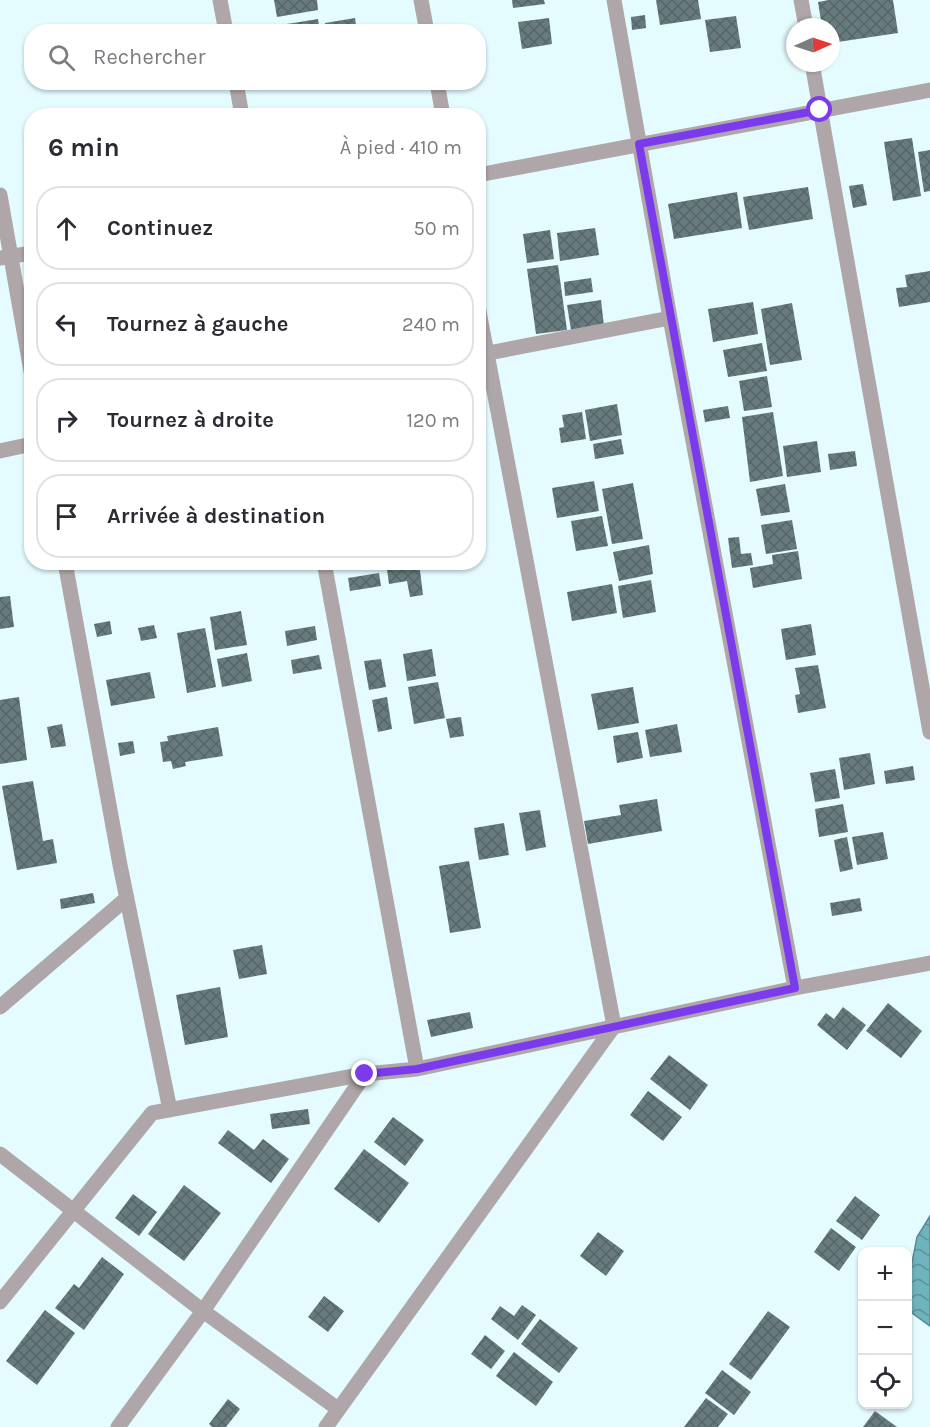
<!DOCTYPE html>
<html lang="fr">
<meta charset="utf-8">
<style>
:root{--surface:#fff;--page:#f2f2f3;--text:#2b2b33;--muted:#7c7c81;--line:#e1e1e2}
body{margin:0;font-family:Karla,sans-serif;background:var(--page);color:var(--text)}
.controls{position:absolute;right:18px;bottom:18px;display:grid;overflow:hidden;border-radius:12px;box-shadow:0 2px 4px #0004}
.controls button{width:54px;height:54px;display:grid;place-items:center;padding:0;border:0;border-bottom:2px solid var(--line);background:var(--surface);color:var(--text);font:30px sans-serif}
.compass{position:absolute;left:786px;top:18px;width:54px;height:54px;border-radius:50%;background:var(--surface);box-shadow:0 2px 4px #0004;rotate:87deg}
.stop{position:absolute;width:18px;height:18px;margin:-14px;border:4px solid #7c3aed;border-radius:50%;background:#fff}
.stop.end{background:#7c3aed;border-color:#fff;box-shadow:0 2px 6px #0008}
.list{margin:0;padding:0;list-style:none}
h2{display:flex;justify-content:space-between;align-items:center;height:78px;margin:0;padding:0 24px;font-size:26px}
h2 small{font-size:20px;font-weight:400;color:var(--muted)}
.list li{display:grid;grid-template-columns:39px 1fr auto;gap:18px;align-items:center;box-sizing:border-box;height:84px;margin:0 12px 12px;padding:0 12px;border:2px solid var(--line);border-radius:24px}
.list b{display:block;font-size:22px;white-space:nowrap}
.list em{font-size:20px;font-style:normal;color:var(--muted)}
.icon{flex:none;width:33px;height:33px;fill:none;stroke:currentColor;stroke-width:2;stroke-linecap:round;stroke-linejoin:round}
.map{position:relative;flex:none;width:930px;height:1427px;overflow:hidden}
.search{position:absolute;background:var(--surface);box-shadow:0 2px 4px #0004;left:24px;top:24px;width:462px;height:66px;display:flex;align-items:center;gap:15px;box-sizing:border-box;padding:0 21px;border-radius:24px;color:var(--muted);font-size:22px}
.panel{position:absolute;background:var(--surface);box-shadow:0 2px 4px #0004;left:24px;top:108px;width:462px;height:462px;border-radius:24px}
.map>svg:first-child{display:block}
.water{fill:url(#water-waves);stroke:#598c92;stroke-width:1.5}
.building{fill:url(#building-cross-hatch)}
.lines{fill:none;stroke-linecap:round;stroke-linejoin:round}
.minor{stroke:#afa6a9;stroke-width:15}
.route{stroke:#7c3aed;stroke-width:8}
</style>
<div class="map">
<svg width="930" height="1427" viewBox="0 0 930 1427">
<defs>
<pattern id="water-waves" width="16" height="10" patternUnits="userSpaceOnUse" patternTransform="scale(1.5)"><rect width="16" height="10" fill="#6fb3bc"/><path d="M0 5q4-4 8 0t8 0" fill="none" stroke="#5b9299"/></pattern>
<pattern id="building-cross-hatch" width="8" height="8" patternUnits="userSpaceOnUse" patternTransform="scale(1.5)"><rect width="8" height="8" fill="#677b7e"/><path d="M0 0l8 8M0 8l8-8" fill="none" stroke="#556568"/></pattern>
</defs>
<rect width="100%" height="100%" fill="#e4fbff"/>
<path class="water" d="M930,1216v110l-22,-16v-27l9,-46z"/>
<path class="building" d="M274,0h43l1,10 -41,7z
M512,0h32l1,4 -32,4z
M656,0h42l3,19 -41,6z
M829,0h64l5,33 -67,10v-16h-9l-4,-25z
M645,15l1,13 -14,2 -1,-13z
M736,16l5,32 -31,4 -5,-32z
M355,18l2,14h-31l-1,-9z
M549,18l3,26 -30,5 -4,-27z
M318,19l2,13h-32l-1,-8z
M912,138l9,58 -28,5 -9,-59z
M930,150v41l-6,1 -6,-40z
M863,184l4,21 -14,3 -4,-22z
M808,187l5,32 -64,11 -6,-33z
M737,192l5,36 -68,11 -6,-35z
M595,228l4,27 -39,6 -3,-28z
M550,230l4,29 -27,4 -4,-29z
M558,265l9,65 -31,4 -9,-65z
M930,271v31l-31,5 -3,-19 11,-1 -2,-12z
M591,278l2,14 -28,4 -1,-14z
M601,300l3,26 -33,4 -4,-25z
M753,302l5,32 -45,8 -5,-33z
M792,303l10,57 -32,5 -9,-56z
M762,343l5,28 -39,6 -5,-27z
M767,376l5,31 -28,4 -5,-30z
M617,404l5,31 -32,6 -5,-31z
M728,406l2,12 -25,4 -2,-12z
M582,412l4,27 -25,4 -2,-15 5,-1 -2,-12z
M773,412l10,64 -33,6 -8,-65z
M621,439l3,15 -29,5 -2,-15z
M817,441l4,31 -34,5 -4,-31z
M855,451l2,15 -27,4 -2,-16z
M594,481l5,30 -42,7 -5,-30z
M633,483l10,56 -31,5 -10,-55z
M785,484l5,28 -29,4 -5,-27z
M602,516l6,30 -32,5 -5,-30z
M792,520l5,29 -31,5 -5,-29z
M739,537l2,17 10,-1 2,12 -21,3 -4,-30z
M649,545l4,29 -34,7 -6,-29z
M798,551l4,28 -49,9 -3,-20 23,-4 -1,-9z
M386,562h33l4,33 -13,2 -3,-16 -18,3z
M379,573l2,13 -31,5 -2,-13z
M651,580l5,32 -33,6 -5,-32z
M612,584l5,29 -45,8 -5,-29z
M10,596l4,31 -14,2v-32z
M241,611l6,34 -32,5 -5,-33z
M110,621l2,13 -15,3 -3,-13z
M811,624l5,31 -30,5 -5,-31z
M154,625l3,13 -16,3 -3,-13z
M315,626l2,14 -30,6 -2,-15z
M205,628l11,59 -29,6 -10,-60z
M432,649l4,27 -29,5 -4,-27z
M247,653l5,28 -30,6 -5,-28z
M319,655l3,14 -29,5 -2,-14z
M381,659l5,28 -17,3 -5,-29z
M818,665l8,43 -28,5 -3,-18 5,-1 -5,-26z
M150,672l5,26 -44,8 -5,-26z
M438,682l7,36 -31,6 -6,-37z
M633,687l6,36 -41,7 -7,-36z
M19,697l8,63 -27,4v-64z
M387,697l5,32 -14,3 -6,-32z
M461,717l3,19 -14,2 -4,-19z
M62,724l4,22 -15,2 -4,-21z
M677,724l5,28 -32,5 -5,-27z
M218,727l5,29 -38,6 1,4 -13,3 -2,-8 -8,1 -3,-20 8,-1 -1,-5z
M638,732l5,26 -26,5 -4,-27z
M133,741l2,12 -15,3 -2,-13z
M870,753l5,31 -31,6 -5,-32z
M913,766l2,14 -29,4 -2,-13z
M835,769l5,29 -25,4 -5,-29z
M33,781l10,60 10,-2 4,24 -40,7 -15,-84z
M657,799l5,32 -74,13 -4,-23 37,-6 -2,-10z
M843,804l5,28 -29,5 -4,-28z
M540,810l6,37 -20,4 -7,-38z
M504,823l5,32 -30,5 -5,-32z
M883,832l5,27 -31,6 -5,-28z
M847,837l6,32 -13,3 -6,-32z
M469,861l12,67 -31,5 -11,-67z
M93,893l2,10 -34,6 -1,-10z
M860,898l2,13 -30,5 -2,-13z
M262,945l5,29 -28,5 -6,-29z
M220,987l8,50 -43,8 -9,-50z
M888,1003l34,28 -21,27 -35,-27z
M843,1007l23,18 -19,25 -30,-25 9,-12 8,6z
M470,1012l3,16 -42,9 -4,-17z
M669,1055l39,30 -18,25 -40,-31z
M648,1091l34,26 -19,24 -33,-26z
M308,1109l2,15 -38,5 -2,-15z
M393,1117l31,23 -19,26 -31,-24z
M228,1130l26,20 9,-11 26,20 -18,24 -53,-40z
M364,1149l45,34 -30,40 -45,-34z
M184,1185l37,28 -37,48 -36,-27z
M133,1194l24,18 -18,24 -24,-18z
M855,1196l25,19 -18,25 -26,-19z
M831,1228l25,19 -17,24 -25,-19z
M598,1232l26,19 -18,25 -26,-20z
M102,1257l22,17 -40,56 -29,-22 19,-24 5,4z
M324,1296l20,15 -16,21 -20,-15z
M522,1305l14,10 -18,25 -27,-21 9,-13 14,10z
M45,1310l30,23 -38,52 -31,-24z
M768,1311l22,16 -39,53 -22,-16z
M540,1319l38,29 -19,25 -38,-29z
M485,1335l20,16 -14,18 -20,-15z
M514,1352l39,30 -17,24 -40,-30z
M722,1370l29,22 -17,23 -29,-22z
M706,1398l22,16 -10,13h-34z
M228,1399l12,10 -14,18h-14l-3,-3z
M875,1411l22,16h-34z"/>
<g class="lines">
<path class="minor" d="M220,0l6,32
M421,0l6,32
M614,0l56,318 125,670
M801,0l5,27
M812,63l118,669
M236,82l6,34
M437,82l6,34
M478,175l452,-85
M0,195l32,182
M0,258l32,-5
M478,355l192,-37
M0,451l32,-7
M65,562l55,303 50,245
M324,562l93,507
M0,1007l127,-109
M0,1154l203,157 135,98
M0,1302l152,-189 213,-39 52,-5 378,-81 135,-25
M118,1427l85,-116 162,-237
M326,1427l288,-401 -136,-720"/>
</g>
<g class="lines">
<path class="route" d="M365,1074l52,-5 378,-81 -156,-844 181,-34"/>
</g>
</svg>
<div class="controls">
<button>+</button>
<button>−</button>
<button><svg class="icon" aria-label="locate" viewBox="0 0 24 24"><circle cx="12" cy="12" r="6"/><path d="M12 2v4M12 18v4M2 12h4M18 12h4"/></svg></button>
</div>
<svg class="compass" viewBox="-18 -18 36 36"><path d="M0-13l5 13h-10z" fill="#e53935"/><path d="M0 13l5-13h-10z" fill="#7c7c81"/></svg>
<div class="stop" style="left:820px;top:110px"></div>
<div class="stop end" style="left:365px;top:1074px"></div>
<div class="search"><svg class="icon" aria-label="search" viewBox="0 0 24 24"><circle cx="10" cy="10" r="6"/><path d="M15 15l6 6"/></svg>Rechercher</div>
<section class="panel">
<h2>6 min<small>À pied · 410 m</small></h2>
<ul class="list">
<li><svg class="icon" aria-label="ahead" viewBox="0 0 24 24"><path d="M12 20V5M6 11l6-6 6 6"/></svg><div><b>Continuez</b></div><em>50 m</em></li>
<li><svg class="icon" aria-label="left" viewBox="0 0 24 24"><path d="M17 20v-9H6M10 6l-5 5 5 5"/></svg><div><b>Tournez à gauche</b></div><em>240 m</em></li>
<li><svg class="icon" aria-label="right" viewBox="0 0 24 24"><path d="M7 20v-9h11M14 6l5 5-5 5"/></svg><div><b>Tournez à droite</b></div><em>120 m</em></li>
<li><svg class="icon" aria-label="arrive" viewBox="0 0 24 24"><path d="M6 21V4h12l-3 4 3 4H6"/></svg><div><b>Arrivée à destination</b></div></li>
</ul>
</section>
</div>
